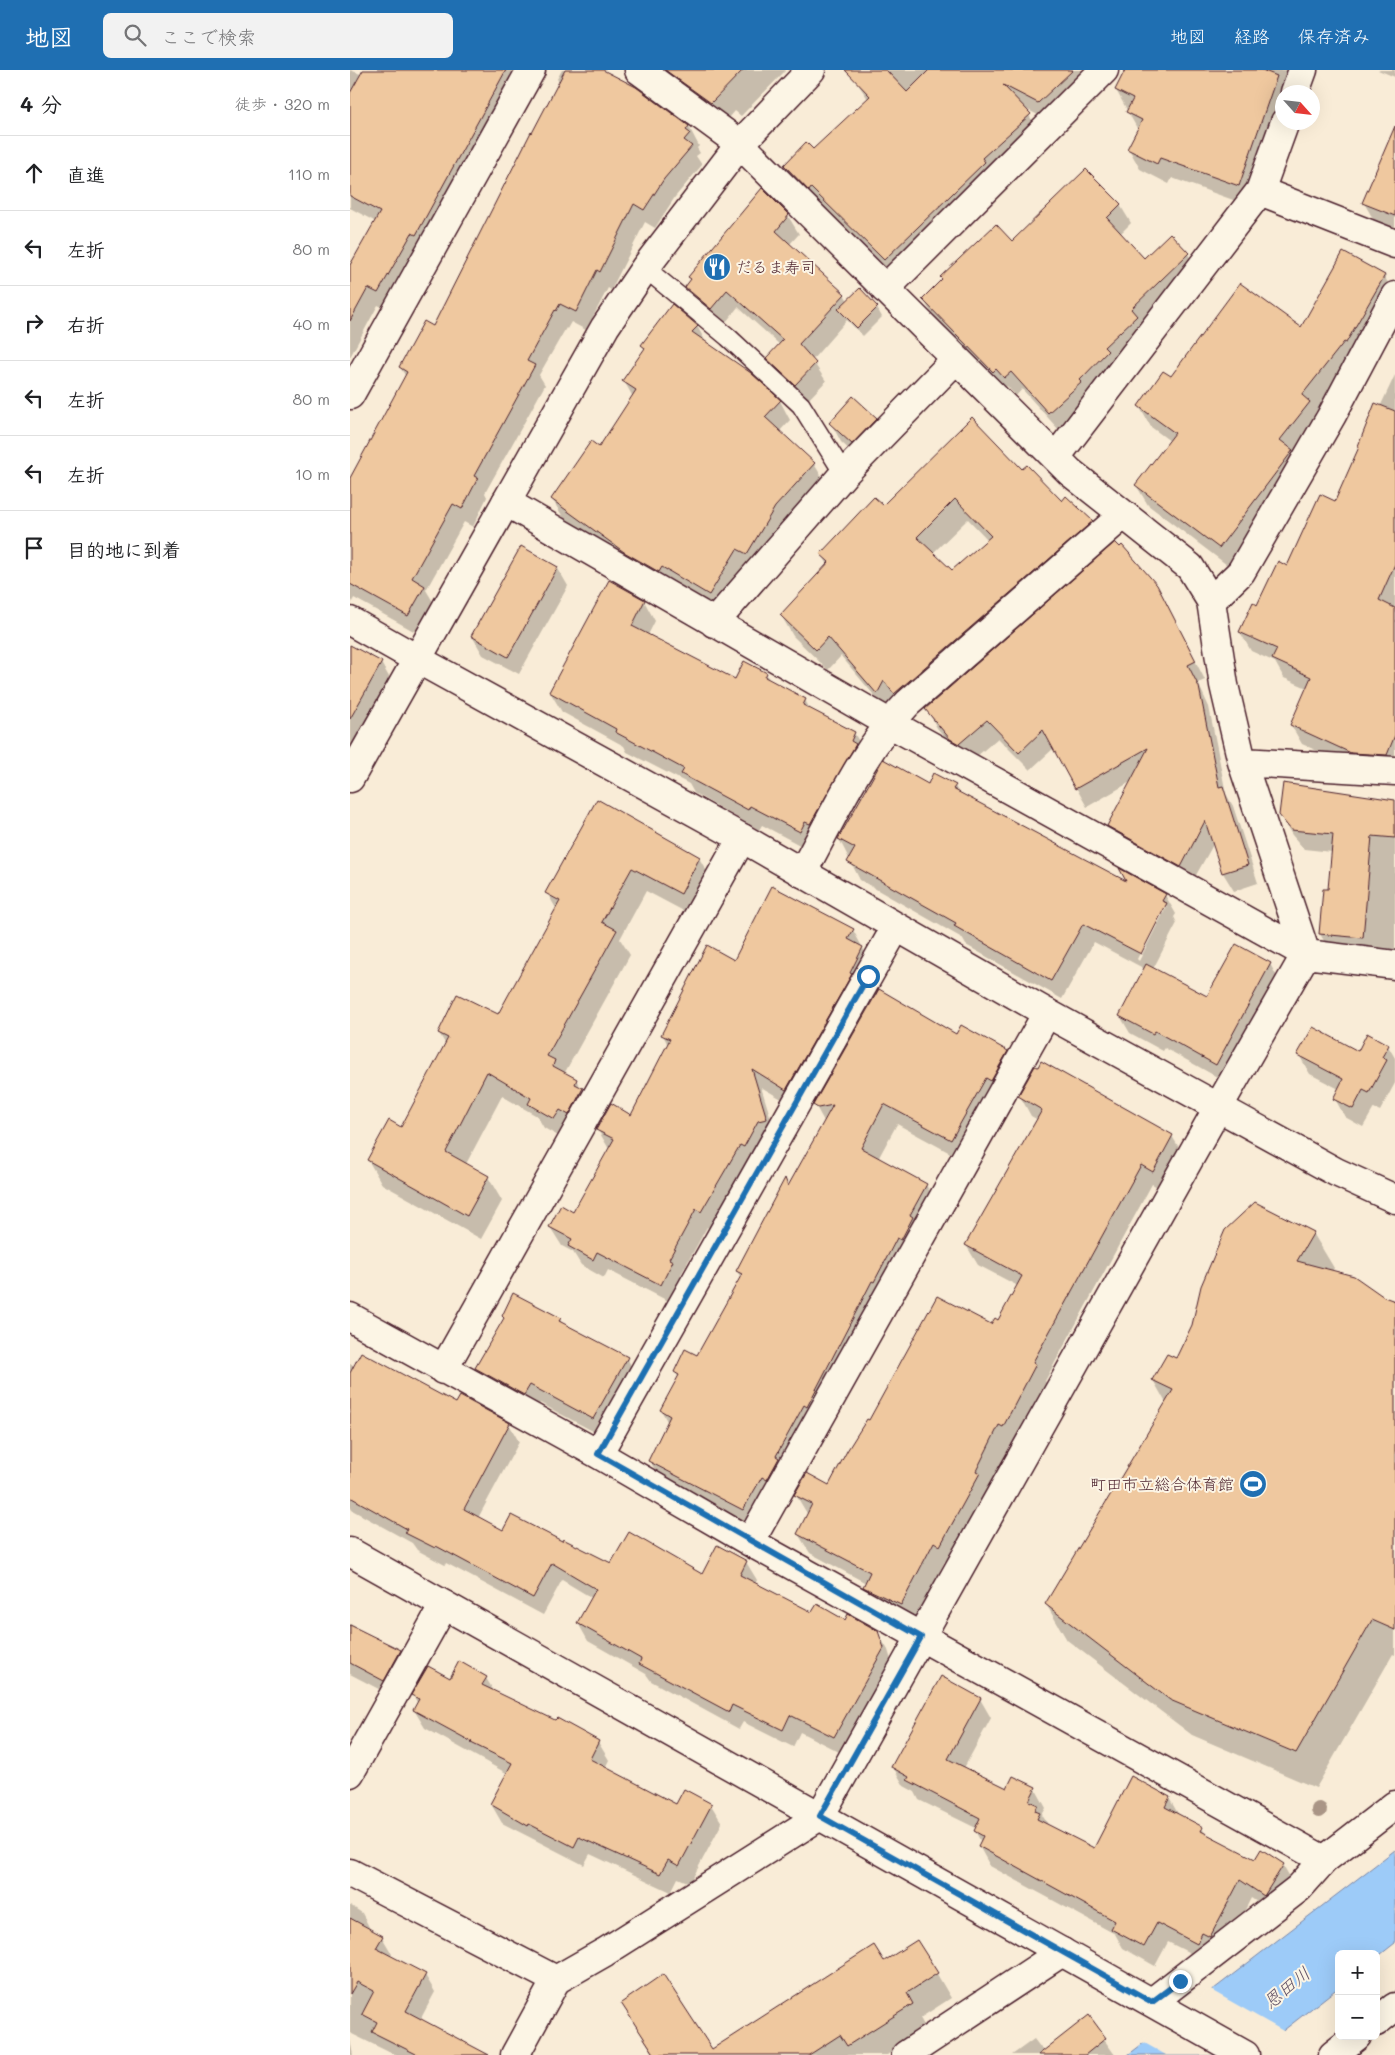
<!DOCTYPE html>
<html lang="ja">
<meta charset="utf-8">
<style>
:root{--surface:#fff;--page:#f2f2f2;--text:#202124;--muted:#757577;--line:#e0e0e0;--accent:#1f6fb2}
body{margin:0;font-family:Mali,"Klee One",sans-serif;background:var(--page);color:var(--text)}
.controls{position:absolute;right:15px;bottom:15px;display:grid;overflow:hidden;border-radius:8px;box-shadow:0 5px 20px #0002}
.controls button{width:45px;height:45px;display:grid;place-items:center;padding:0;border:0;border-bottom:1px solid var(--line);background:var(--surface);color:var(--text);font:25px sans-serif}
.compass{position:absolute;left:925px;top:15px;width:45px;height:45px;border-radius:50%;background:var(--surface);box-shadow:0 5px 20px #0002;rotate:117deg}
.stop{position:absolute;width:15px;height:15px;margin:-11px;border:4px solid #1f6fb2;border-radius:50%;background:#fff}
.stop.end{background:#1f6fb2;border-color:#fff;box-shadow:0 1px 5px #0008}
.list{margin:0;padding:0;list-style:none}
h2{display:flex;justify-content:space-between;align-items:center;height:65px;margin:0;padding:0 20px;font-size:21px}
h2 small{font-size:16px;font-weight:400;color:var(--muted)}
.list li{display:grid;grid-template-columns:32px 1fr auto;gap:15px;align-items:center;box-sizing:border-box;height:75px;padding:0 20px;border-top:1px solid var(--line)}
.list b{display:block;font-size:19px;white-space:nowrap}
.list em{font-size:16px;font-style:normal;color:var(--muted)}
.icon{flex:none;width:28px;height:28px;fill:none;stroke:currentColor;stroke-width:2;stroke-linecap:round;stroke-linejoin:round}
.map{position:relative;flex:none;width:1045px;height:1985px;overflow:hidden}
header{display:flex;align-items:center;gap:30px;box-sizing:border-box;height:70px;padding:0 25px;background:var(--accent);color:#fff}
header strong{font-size:24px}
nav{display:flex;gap:28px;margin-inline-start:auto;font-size:18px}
.search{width:350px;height:45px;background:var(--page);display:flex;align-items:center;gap:12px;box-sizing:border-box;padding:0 18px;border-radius:8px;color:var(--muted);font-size:19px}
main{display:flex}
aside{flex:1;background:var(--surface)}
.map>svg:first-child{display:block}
.water{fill:#9dcbf8;stroke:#7c86a6}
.pier{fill:#f9ecd7}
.shadow{fill:#0003;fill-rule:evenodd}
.building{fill:#efc89f;stroke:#4a1f2b;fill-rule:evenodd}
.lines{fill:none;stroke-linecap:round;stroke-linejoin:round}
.service-casing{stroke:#4a1f2b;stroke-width:21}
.minor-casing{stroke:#4a1f2b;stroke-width:31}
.tertiary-casing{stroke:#4a1f2b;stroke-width:31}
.service{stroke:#fcf5e5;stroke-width:18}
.minor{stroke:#fcf5e5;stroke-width:28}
.tertiary{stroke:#fcf5e5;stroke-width:28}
.tree{fill:#aa9586}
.route{stroke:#1f6fb2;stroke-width:6}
.labels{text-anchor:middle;stroke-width:4;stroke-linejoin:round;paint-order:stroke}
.poi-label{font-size:16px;fill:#4a1f2b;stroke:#fcf5e5;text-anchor:start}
.water-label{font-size:18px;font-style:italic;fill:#635368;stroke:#fcf5e5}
</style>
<header>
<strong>地図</strong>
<div class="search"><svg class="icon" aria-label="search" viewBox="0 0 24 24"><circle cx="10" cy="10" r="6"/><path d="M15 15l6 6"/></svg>ここで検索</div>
<nav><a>地図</a><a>経路</a><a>保存済み</a></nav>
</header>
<main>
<aside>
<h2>4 分<small>徒歩 · 320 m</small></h2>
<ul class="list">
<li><svg class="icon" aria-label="ahead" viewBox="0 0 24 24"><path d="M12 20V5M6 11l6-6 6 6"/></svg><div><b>直進</b></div><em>110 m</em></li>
<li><svg class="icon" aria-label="left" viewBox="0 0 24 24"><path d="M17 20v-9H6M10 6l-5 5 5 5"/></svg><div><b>左折</b></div><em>80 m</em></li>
<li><svg class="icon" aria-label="right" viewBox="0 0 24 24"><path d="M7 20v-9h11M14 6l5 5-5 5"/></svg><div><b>右折</b></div><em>40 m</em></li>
<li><svg class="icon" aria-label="left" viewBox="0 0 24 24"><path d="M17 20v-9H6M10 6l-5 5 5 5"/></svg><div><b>左折</b></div><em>80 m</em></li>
<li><svg class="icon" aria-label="left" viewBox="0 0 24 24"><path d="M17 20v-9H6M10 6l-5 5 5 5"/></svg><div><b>左折</b></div><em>10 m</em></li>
<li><svg class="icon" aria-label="arrive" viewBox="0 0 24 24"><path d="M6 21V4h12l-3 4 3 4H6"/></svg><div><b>目的地に到着</b></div></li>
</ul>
</aside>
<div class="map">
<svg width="1045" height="1985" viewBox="0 0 1045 1985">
<rect width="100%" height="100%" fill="#f9ecd7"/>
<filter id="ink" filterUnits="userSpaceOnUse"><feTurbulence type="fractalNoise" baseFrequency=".02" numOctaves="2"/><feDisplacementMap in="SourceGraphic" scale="10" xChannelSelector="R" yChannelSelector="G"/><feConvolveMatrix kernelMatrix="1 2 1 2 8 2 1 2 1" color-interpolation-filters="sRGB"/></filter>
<g filter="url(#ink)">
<path class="water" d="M1045,1780v93l-19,15v-4h-37v33l-87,68h-124z"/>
<path class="pier" d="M859,1919l76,43 -29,23h-90l-25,-14z"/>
<path class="shadow" d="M0,0l13,5 3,-5h158l-136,240 -10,-5 -28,52v-94l2,1 24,-42 -26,-14z
M212,0h38l36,18 53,39 10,19 -2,2 3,5 -4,3 6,9 -27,32 -20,31 -10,-6 -34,68 -3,-2 -22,42 -15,-8 -4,7 -1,-1 -27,47 6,10 -60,108 2,4 -14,30 -9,-5 -38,68 9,15 -16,29 -65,-36 -4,8v-128l56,-101 -6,-10 33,-40 127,-244 -3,-4z
M309,0h127l-45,46 -6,-5 -11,13z
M513,0h238l-53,50 -24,-12 16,24 -146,145 -72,-72 -2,2 -25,-24 -10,-17 28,-15 55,-52 -14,-21z
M777,0h168l-13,22v22l-32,92 -78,-28 -3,6 -29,-15 -11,-20 9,-19 -22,-40z
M1028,0h17v7z
M1045,63v97l-20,-8 -11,-19z
M736,101l34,34 11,18 -11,11 24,25 44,-5 10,18 -139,158 -37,-41 -6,7 -9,-10 -3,3 -70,-72 -11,-18 89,-56z
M438,146l11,18 -10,11 55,49 4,7 29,7 5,9 -19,19 -16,-16 -35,40 14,21 -20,21 -28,-26 -10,-18 12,-13 -42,-38 -16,20 -25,-21 -10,-18 5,-7 -2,-4z
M1034,206l11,19 -39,67 -41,51 6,11 -90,144 -83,-63 -12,-20 34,-44 -19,-14 -12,-21 32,-28 130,-49z
M347,256l10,18 73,57 10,19 -11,12 35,32 11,18 -105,131 -84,-42 -73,-54 -11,-18 47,-51 34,-51 -9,-16 21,-31 -3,-5z
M1045,305v398l-33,-2 -60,-27 -11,-19 16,-37 -23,-10 -9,-16 -24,-11 -11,-19 95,-129z
M526,348l11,19 -24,25 -22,-20 -10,-19z
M672,401l40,32 30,19 11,20 -214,171 -48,-57 -13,14 -35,-34 -12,-21 47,-50 -6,-11 61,-47zM618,449l20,21 -36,31 -19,-18z
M207,497l11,19 -49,88 -36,-19 -11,-19z
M294,531l11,20 -7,14 87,46 31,-7 4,7 35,19 6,11 43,22 12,20 -55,98 -49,-26 -3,5 -65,-37 -5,-9 -62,-32 -3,-6 -62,-34 -12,-20z
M817,535l38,75 -7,3 11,24 17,87 7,12 25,77 -24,8 -11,-18 -9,-30 -23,41 -72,-40 -10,-18 23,-45 -45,26 -33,-59 -24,22 -32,-32 -28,24 -8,-5 -25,-29 -10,-19z
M0,576l31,17 11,19 -37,65 -5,-3z
M578,715l27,1 4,8 170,91 36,10 11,19 -2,3 3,6 -24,46 55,28 62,-33 10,18 -54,100 -61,-34 -2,3 -33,-18 -10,-17 25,-47 -51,-27 -32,57 -96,-54 -4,-7 -102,-58 -21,-41zM814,836h3l-28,55 -2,-2z
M248,731l101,57 14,24 -18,35 -49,-26 -26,48 10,16 -66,119 12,6 20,34 -27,28 -25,-14 -7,-12 -35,-20 -36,68 22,13 14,24 -21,38 -99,-55 -14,-24 34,-31 44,-84 -7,-12 59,-18 59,-105 -10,-17z
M1045,731v159l-63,-6 -12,-20 9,-43 3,-39 -28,-3 -12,-14 -12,-20z
M503,860l20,37 -76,141 -36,-21 16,51 -65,92 -5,-3 -27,49 3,5 -11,22 -64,-33 -4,8 -23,-13 -8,-13 -11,-6 -12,-19 24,-13 35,-65 -11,-19 34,-13 36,-72 -5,-10 72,-73z
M606,966l51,16 12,21 -56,87 -66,-36 -19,35 48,26 12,20 -182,326 -94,-49 -12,-21 18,-38 -7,-13 18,-32 -4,-6 23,-15 43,-79 -4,-7 48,-91 4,7 36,-64 -10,-18z
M1038,976l7,12v25l-15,28 -6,-3 -11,19 -18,-10 -10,-18 4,-10 -29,-15 -11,-19 59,-3z
M692,993l130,73 12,20 -20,35 -12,-7 -107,197 2,3 -33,62 -3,-2 -24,45 3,4 -38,72 -7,-4 -32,63 -39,-20 -10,-17 2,-4 -56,-30 -12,-19 10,-19 -12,-20 33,-8 40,-65 129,-100 20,-36 -40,-21 -12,-20 72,-125 -7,-4 -11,-20z
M963,1163l21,35 -2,4 63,30v353l-2,-1 -77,134 -124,-53 -125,-95 -21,-36 120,-201 -13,-23z
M210,1249l3,6 64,33 10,19 -33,60 -64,-34 -5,10 -47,-26 -11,-19z
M0,1294l159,60 10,18 -41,76 25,14 60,11 48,22 92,10 43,-13 11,18 -2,4 58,29 64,19 11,18 5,17 -48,88 -45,-23 -7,15 -50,-25 -4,7 -88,-48 -5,-7 -58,-33 -10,-18 14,-25 -30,-18 -19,35 -97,-52 -1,2 -28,-15 -5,-7 -60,-33 -2,-4z
M0,1554l50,27 10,17 -16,29 -44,-23z
M136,1608l9,15 103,49 11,18 -4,8 71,38 35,-1 11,18 -32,60 -12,-5 -7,14 -81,-38 -6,11 -82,-42 -11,-19 17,-30 -83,-46 -11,-18 4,-6 -5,-9 37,-16z
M630,1629l11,19 -27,50 43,22 28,-2 11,20 -4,7 7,11 45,24 75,-52 11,19 22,11 4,7 49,26 28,4 11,19 -19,30 -24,-16 -29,58 -14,6 -40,-20 -13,24 -32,-18 -8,-14 -125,-68 -11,-20 2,-4 -6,-11 1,-3 -57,-28 -4,-8 -11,-6 -11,-19z
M0,1835l12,8 9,18 11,6 10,17 -2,2 35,19 10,17 -15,28 67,35h-92l-45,-22z
M534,1893l53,11 14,24 -31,20 6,11 -39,26h-233l-32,-52 90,47z
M738,1947l27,38h-103l22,-16 10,13z
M0,1970l3,15h-3z"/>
<path class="building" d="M13,0h143l-90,165 -4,-2 -34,60 -10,-5 -18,33v-56l30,-53 -30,-16v-103z
M215,0h38l33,17 53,39 -3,4 4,3 -6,7 8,6 -28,33 -20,31 -10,-6 -34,68 -3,-2 -21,42 -16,-8 -4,7 -1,-1 -28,51 8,4 -61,111 4,2 -16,31 -9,-5 -41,74 13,8 -17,30 -58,-32v-106l57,-106 -8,-5 25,-46 9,5 98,-194 1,1z
M315,0h78l-32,33z
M495,0h41l21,22 22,-22h144l-35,33 -35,-18 28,29 -49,44 3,4 -101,98 -73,-72 -2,3 -25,-26 22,-23 7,7 57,-53z
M775,0h137l15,6 -38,110 -79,-28 -3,6 -30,-15 15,-29 -16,-8 7,-13 -18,-9z
M1045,56v90l-33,-13z
M736,99l35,35 -14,14 37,40 26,-25 19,20 -58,56 6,7 -33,31 4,4 -28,29 2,2 -34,31 -37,-41 -7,6 -8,-9 -3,3 -71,-73 20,-20 -2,-2 56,-53 16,17z
M412,118l27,27 -13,16 69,63 -46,50 17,19 -21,22 -29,-27 17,-18 -56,-50 -16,19 -26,-22 6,-8 -3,-2z
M993,182l42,23 -39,68 -2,-1 -42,53 8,7 -30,38 13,10 -74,98 -84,-63 40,-52 -37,-27 25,-35 8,5 69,-93 61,44z
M510,218l18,19 -21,21 -19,-19z
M322,234l26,22 -6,6 59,41 30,27 -16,17 50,46 -40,44 -28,47 -10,-5 -28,46 -47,-28 -3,5 -35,-20 -73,-53 40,-58 8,6 37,-57 -14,-9 23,-33 -4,-3z
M503,326l24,22 -25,26 -23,-21z
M1025,333l20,8v153l-16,36 16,8v127l-8,20 -36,-2 -61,-28 21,-48 -39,-18 5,-10 -38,-17 14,-30 4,3 21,-44 9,5 33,-72 15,7 24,-54 -1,-1z
M622,347l50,52 5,-4 35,36 4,-5 27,25 -199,173 -10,-13 -7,13 -49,-57 -12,13 -36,-35 49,-53 -9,-8 54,-57 9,8zM605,429l36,37 -39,34 -35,-33z
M765,472l5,5 2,-2 35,40 39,76 -8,4 11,22 20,100 4,-1 25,79 -26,8 -17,-52 -24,46 -74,-41 41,-78 -73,41 -32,-59 -24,23 -32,-33 -28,24 -9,-5 -25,-30z
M171,476l37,21 -50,90 -37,-21z
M259,510l36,20 -13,26 103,53 9,-18 23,12 -2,4 41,22 -3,6 52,27 -4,9 5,3 -46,80 -5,-2 -5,10 -50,-26 -2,4 -67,-36 3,-5 -69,-37 1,-3 -67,-37z
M0,575l32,17 -32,57z
M533,689l45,25 5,-11 23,12 -3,4 173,92 -7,-13 47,26 -4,7 5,2 -26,51 -58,-30 -32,57 -97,-55 2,-3 -109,-61 8,-14 -17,-9z
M933,713l112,17v38l-23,-2 -9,102 -44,-4 4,-45h5l5,-55 -42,-4 -12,-15z
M247,729l103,58 -19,37 -49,-26 -30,54 15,8 -70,126 8,4 -2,6 24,13 -2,5 8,4 -14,27 -9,-5 -6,9 -26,-15 3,-6 -44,-26 -41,80 43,24 -22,40 -100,-56 22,-40 12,7 47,-89 -10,-5 19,-39 41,20 62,-113 -15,-8z
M422,816l82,43 -6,10 15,8 -13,26 2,1 -66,116 -34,-21 15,50 -9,2 -14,26 -4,-2 -39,67 -5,-3 -27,50 4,2 -12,24 -64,-33 -4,8 -25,-14 4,-7 -23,-12 12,-22 12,7 41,-73 -18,-9 15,-27 20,12 39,-76 -9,-4 46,-90 27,15z
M886,874l35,19 -55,102 -61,-34 -2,3 -34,-18 27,-52 61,32z
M529,919l77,45 5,-9 47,26 -17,30 -5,-3 -35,62 -67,-36 -23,44 66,36 -17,31 3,2 -12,23 -4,-2 -23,44 -2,-1 -65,126 -3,-2 -28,51 3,2 -12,22 -5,-3 -19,33 -95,-49 22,-45 -10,-6 19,-35 -5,-3 11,-23 12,6 45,-81 -6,-3 49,-93 3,8 45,-81 -15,3 -5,-3z
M963,957l45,24 9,-18 22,12 -7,12 5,3 -18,33 -6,-3 -10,19 -20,-10 10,-20 -46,-24z
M691,991l132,74 -20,37 -12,-7 -108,197 3,2 -33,63 -4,-2 -23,46 4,2 -40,73 -6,-4 -33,63 -38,-18 7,-15 -73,-38 15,-30 -18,-9 13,-22 22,12 18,-34 20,-32 2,1 68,-124 54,28 4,-6 3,2 24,-44 -57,-31 77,-135 -24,-14 17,-30 3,1z
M905,1132l59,30 -17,29 57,15 30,21 11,4v329l-23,-10 -76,133 -126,-53 -125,-96 128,-214 -21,-10 15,-26 9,4 16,-33 9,-39 24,-56z
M163,1223l48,25 -2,3 69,36 -35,62 -63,-34 -6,10 -49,-27 29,-50 -2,-2z
M11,1282l95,51 4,-7 50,27 -46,86 39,21 8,-15 51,26 1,-2 48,24 18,-31 73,42 15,-29 30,16 -7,14 72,37 5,-8 28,16 3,-6 30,17 6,17 -50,89 -44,-22 -7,15 -51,-25 -3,7 -90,-48 2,-5 -64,-36 19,-34 -44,-26 -19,35 -97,-52 -1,2 -30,-15 2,-4 -57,-32v-124z
M0,1555l51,25 -17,31 -34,-18z
M109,1591l28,16 -5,8 73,35 2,-2 42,23 -9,18 86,45 8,-15 28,15 -33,62 -11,-6 -8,14 -81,-37 -5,10 -45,-23 -1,2 -38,-22 22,-41 -41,-20 1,-1 -59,-32 6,-11 -8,-4 17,-29 22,12z
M591,1606l40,22 -33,61 59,29 6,-12 23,11 -7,14 9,4 -3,6 5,2 -3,6 57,29 37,-72 39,21 -5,10 38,20 -2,4 54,28 6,-10 23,15 -20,32 -24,-16 -30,57 -8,-4 -5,11 -40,-21 -13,24 -33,-18 4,-8 -137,-75 5,-10 -9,-5 6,-13 -73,-38 2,-3 -18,-10z
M0,1848l33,18 -7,12 50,26 -20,37 83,44h-71l-46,-23 5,-10 -15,-8 12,-23 -17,-9 -7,12z
M567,1870l21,33 -31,20 6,11 -66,42 -7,-11 -31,20h-154l-34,-52 42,-29 49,75 162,-104 10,16z
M739,1945l17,23 -21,17h-47z"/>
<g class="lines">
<g class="service-casing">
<path id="service" d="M295,198l83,69 73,68 43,69"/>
</g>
<g class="minor-casing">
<path id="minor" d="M289,0l101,74 330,328 120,95 21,34 13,84 18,77 64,192 -87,152
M945,22l8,-22
M910,121l135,53
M535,219l219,-219
M0,325l181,-325
M706,387l204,-266 25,-69
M156,432l383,221 417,231 89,11
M861,531l30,-29 91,-157 63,-119
M0,551l67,38
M364,553l130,-149 111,-114
M892,692l153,9
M452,803c32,-58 60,-123 106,-170l215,-188
M0,1247l248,137 152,88 574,318
M93,1300l299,-532
M248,1384l298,-527
M400,1472l297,-529
M0,1703l94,-168
M802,1932l147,-114 25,-28 71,-55
M165,1985l41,-75
M556,1985l156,-103"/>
</g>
<g class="tertiary-casing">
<path id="tertiary" d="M67,589l325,179 305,175 289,159 59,27
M0,708l255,-451 40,-59 95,-124 71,-74
M0,1482l895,503
M0,1803l206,107 49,-28 215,-136 399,-710
M1026,1952l19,-15
M983,1985l24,-19"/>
</g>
<use href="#service" class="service"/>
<use href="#minor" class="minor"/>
<use href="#tertiary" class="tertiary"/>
</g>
<circle class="tree" cx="969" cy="1740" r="8"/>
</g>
<g class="lines" filter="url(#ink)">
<path class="route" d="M518,906l-270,478 323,183 -101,179 332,186 28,-21"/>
</g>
<defs>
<g id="restaurant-disc" transform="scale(1.4375)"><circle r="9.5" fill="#1f6fb2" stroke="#fcf5e5"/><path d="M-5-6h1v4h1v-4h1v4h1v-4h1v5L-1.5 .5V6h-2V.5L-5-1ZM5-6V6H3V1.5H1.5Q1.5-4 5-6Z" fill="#fff"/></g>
<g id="stadium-disc" transform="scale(1.4375)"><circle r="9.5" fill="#1f6fb2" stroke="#fcf5e5"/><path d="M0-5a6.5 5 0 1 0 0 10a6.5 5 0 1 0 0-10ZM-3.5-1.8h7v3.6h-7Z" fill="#fff"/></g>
</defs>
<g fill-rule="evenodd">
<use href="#restaurant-disc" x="367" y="197"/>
<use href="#stadium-disc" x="903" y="1414"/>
</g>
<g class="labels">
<g class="poi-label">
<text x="386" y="203">だるま寿司</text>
<text x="884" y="1420" text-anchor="end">町田市立総合体育館</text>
</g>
<g class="water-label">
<text transform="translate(937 1918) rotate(-39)" y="6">恩田川</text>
</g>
</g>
</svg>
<div class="controls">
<button>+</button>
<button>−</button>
</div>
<svg class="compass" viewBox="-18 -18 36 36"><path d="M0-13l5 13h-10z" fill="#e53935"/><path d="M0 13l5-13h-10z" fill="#757577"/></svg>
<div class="stop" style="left:518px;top:906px"></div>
<div class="stop end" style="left:830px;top:1911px"></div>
</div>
</main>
